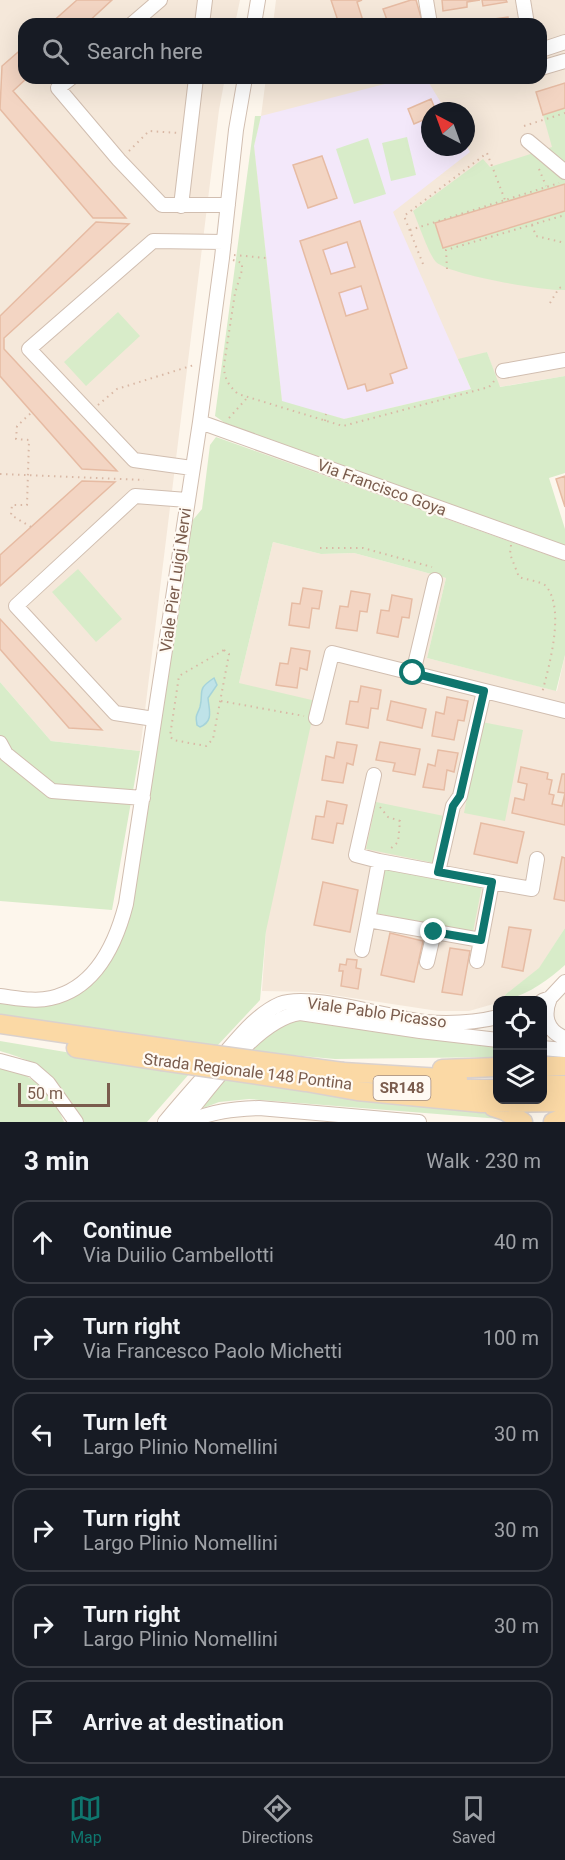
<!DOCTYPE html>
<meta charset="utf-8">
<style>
:root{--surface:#171b24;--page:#242831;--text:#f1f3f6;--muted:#9ea1a6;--line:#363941;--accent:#0f766e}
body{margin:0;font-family:Roboto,sans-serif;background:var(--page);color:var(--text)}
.controls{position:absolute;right:18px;bottom:18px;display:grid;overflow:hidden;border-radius:12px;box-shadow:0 6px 24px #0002}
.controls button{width:54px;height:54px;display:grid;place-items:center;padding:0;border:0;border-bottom:2px solid var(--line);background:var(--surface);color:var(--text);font:30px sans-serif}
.compass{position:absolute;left:421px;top:102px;width:54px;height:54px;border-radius:50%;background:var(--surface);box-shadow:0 6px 24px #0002;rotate:319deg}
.scale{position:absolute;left:18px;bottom:15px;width:92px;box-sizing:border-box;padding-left:6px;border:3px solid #7a5c4d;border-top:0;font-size:16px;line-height:21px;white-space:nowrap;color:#7a5c4d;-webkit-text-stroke:4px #fffaf3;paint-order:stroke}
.stop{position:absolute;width:18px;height:18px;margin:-14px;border:4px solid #0f766e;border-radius:50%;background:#fff}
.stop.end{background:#0f766e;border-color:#fff;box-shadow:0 2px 6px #0008}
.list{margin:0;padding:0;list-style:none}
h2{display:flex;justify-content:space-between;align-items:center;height:78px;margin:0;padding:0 24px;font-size:26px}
h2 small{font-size:20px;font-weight:400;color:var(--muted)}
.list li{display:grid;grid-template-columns:39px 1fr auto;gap:18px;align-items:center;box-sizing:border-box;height:84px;margin:0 12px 12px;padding:0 12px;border:2px solid var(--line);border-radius:18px}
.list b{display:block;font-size:22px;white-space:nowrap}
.list p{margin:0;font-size:20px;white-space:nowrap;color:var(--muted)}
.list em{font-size:20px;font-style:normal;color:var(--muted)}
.icon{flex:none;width:33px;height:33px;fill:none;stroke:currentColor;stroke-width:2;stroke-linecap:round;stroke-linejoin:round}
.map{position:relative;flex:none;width:565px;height:1122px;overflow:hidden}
.search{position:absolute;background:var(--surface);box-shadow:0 6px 24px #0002;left:18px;right:18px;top:18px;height:66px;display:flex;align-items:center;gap:15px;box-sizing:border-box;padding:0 21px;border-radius:18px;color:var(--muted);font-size:22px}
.sheet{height:654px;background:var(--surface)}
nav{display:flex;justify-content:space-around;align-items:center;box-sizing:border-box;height:84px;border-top:2px solid var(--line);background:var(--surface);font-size:16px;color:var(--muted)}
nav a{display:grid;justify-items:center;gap:3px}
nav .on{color:var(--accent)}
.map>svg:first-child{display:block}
.residential{fill:#f5e8da;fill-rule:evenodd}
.education{fill:#f3e8fa}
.green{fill:#d8ecc9}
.water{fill:#bfe3e8;stroke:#a5d3da;stroke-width:1.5}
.building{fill:#f3d5c3;stroke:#e6bba3;stroke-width:1.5;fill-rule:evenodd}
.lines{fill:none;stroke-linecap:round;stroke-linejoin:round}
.minor-casing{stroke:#d1beb0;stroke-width:16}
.major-casing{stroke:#dad1cd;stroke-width:21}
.path{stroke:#d9b8a5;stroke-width:2;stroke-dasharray:1.5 4.5;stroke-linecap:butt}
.minor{stroke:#fff;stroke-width:14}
.major{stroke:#fbd9a5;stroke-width:18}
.major-bridge-casing{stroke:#dad1cd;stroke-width:21;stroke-linecap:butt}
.major-bridge{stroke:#fbd9a5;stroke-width:18}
.route{stroke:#0f766e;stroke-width:8}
.labels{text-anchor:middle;stroke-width:4.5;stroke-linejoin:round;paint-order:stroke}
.shield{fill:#fffaf3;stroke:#a28b7f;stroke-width:1.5}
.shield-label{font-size:15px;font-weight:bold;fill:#7a5c4d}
.street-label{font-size:16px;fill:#7a5c4d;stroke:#fffaf3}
</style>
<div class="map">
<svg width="565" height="1122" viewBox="0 0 565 1122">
<rect width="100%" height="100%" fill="#fdf6ec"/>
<path class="residential" d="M0,0h240l-5,24h-211v54h201l-6,32 -79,641 -89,-10 -51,-59z
M276,0h289v376l-66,11 -12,-35 -143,67 -62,-17 -28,-256 7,-30 5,-38h275v-54h-268zM430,111h36v36h-36z
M273,542l48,12 33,-1 92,25 -19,80 130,33 8,-36v273l-26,41 -33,25 -4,6h-4l-1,3 -28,8h-31l-125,-19 -51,-1 4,-60 -27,-248z"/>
<path class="education" d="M408,78h18l20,33h-16v36h36v-2l4,7 -77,60 78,177 -127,30 -62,-17 -28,-256 7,-30z"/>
<path class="green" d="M565,108v76l-130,40 8,24 122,-37v79c-21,1 -115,-15 -129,-28 -7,-7 -18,-40 -23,-51l70,-52 7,8 62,-20 -9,-32z
M255,116h6l-7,30 28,255 62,18 127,-30 -13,-30 29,-7 13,35 65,-11v97l-16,5 16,51v17l-340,-123 -10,-7z
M407,137l9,38 -25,6 -9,-38z
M368,138l18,56 -32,10 -18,-55z
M118,312l22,24 -54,50 -22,-24z
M216,437l349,124v94l-9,36 -129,-33 19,-80 -92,-25 -33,1 -48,-12 -34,141 77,18 -50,230 -6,69 -43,46 -217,-31v-14c17,3 34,6 51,4 37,-6 60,-44 74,-74l62,-404 15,-18 8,-64z
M78,569l44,50 -26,23 -44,-50z
M0,682l51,59 89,10 -28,159 -112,-9z
M482,722l41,8 -18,91 -41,-8z
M376,802l68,14 -10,47 -68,-14z
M384,867l98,19 -9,46 -98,-19z
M565,928v37c-17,15 -39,32 -63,35l4,-6 33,-26z
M291,1017l207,26 -1,14 -162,2 -88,-8z
M0,1041l190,32 -43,49h-65c-27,-45 -30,-56 -82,-71z
M0,1066c31,7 53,26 64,56h-64z
M230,1078l255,27 27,15 -263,-21 -30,3 -26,10 30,-32z"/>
<path class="water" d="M214,678l3,7 -9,13c1,12 6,23 -8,29l-3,-2c-2,-11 0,-9 3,-18 4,-17 -4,-17 14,-29z"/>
<path class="building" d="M77,0h35l-26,24h-36z
M331,0h31l-5,2 7,22h-25z
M411,0h5l7,24h-48l12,-4 -4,-11z
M442,0h38l-13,2v5l-24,4z
M482,0h24l1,2 -24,4z
M508,17l1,7h-52z
M24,47v31h3l-14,13 113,127h-33l-93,-109 2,-43z
M565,83v25l-22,7 -7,-23z
M431,99l5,12h-6v6l-16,7 -6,-15z
M322,156l15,42 -29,10 -15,-43z
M565,184v27l-122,37 -8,-25z
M360,221l47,147 -17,6 3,9 -26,8 -2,-7 -17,5 -48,-148zM347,242l8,25 -24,7 -8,-24zM361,286l7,23 -22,7 -7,-23z
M96,222l33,2 -125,114v11l113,122 -35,-2 -82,-93v-60z
M565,476v31l-9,-28z
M82,481l33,1 -115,104v-31z
M303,588l19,3 -3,18 -7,-1 -3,20 -20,-3 3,-22 8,1z
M351,591l19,3 -3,18 -7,-1 -3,20 -21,-3 4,-22 8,1z
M392,595l20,4 -3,19 -7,-1 -4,20 -21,-4 4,-23 8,1z
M0,619l46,50 56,61 -33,-2 -69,-79z
M291,648l19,3 -3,19 -7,-2 -3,20 -21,-3 4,-22 8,1z
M361,686l20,4 -3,19 -7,-1 -3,20 -22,-4 4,-23 8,1z
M447,697l21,4 -4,20 -6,-1 -4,20 -22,-4 4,-24 8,2z
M391,701l35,8 -4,19 -35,-8z
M337,742l20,3 -4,20 -6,-2 -4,20 -21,-3 4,-24 8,2z
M380,742l40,7 -5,26 -22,-4 2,-8 -19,-3z
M438,750l20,3 -4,19 -7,-2 -3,20 -21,-3 5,-23 7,2z
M521,767l27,6 -1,6 5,1 -3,14 5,1 -2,9 10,2 3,-13 -7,-1 4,-18h3v51l-53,-12 3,-15 9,2 3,-16 -9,-2z
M327,801l20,4 -4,19 -6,-1 -4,20 -21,-4 4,-23 8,1z
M481,823l43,9 -7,31 -43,-9z
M562,857l3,1v43l-11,-2z
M323,882l35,8 -8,42 -36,-7z
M509,927l22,3 -8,41 -21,-4z
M390,933l33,8 -9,41 -33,-7z
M450,948l20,3 -8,44 -20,-3z
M347,959l10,1 -1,8 5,1 -3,20 -17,-3 2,-15h-4l1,-7 6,1z"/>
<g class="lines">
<g class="minor-casing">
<path id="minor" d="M426,0l4,24
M523,0l4,24
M132,24l28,-24
M202,24l3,-24
M254,24l4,-24
M541,50l24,-8
M541,68l24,-7
M71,78l-13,10 61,72 43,45h66
M528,141l37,31
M181,206l15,-128
M503,371l62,-11
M200,422l365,131
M192,468l-58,-8 -105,-111 124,-108 71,1
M413,673l22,-93
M316,718l16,-65 233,58
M154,719l-39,-6 -99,-107 119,-110 52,4
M0,743l6,11 46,37 91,7
M374,775l-18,80 23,6
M379,861l113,21 -11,58 -113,-20z
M438,872l15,-66 7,-10 24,-105
M492,882l40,7 5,-30
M362,950l6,-30
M477,961l4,-21
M427,962l7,-30
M0,996c17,2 35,6 51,2 45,-10 65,-55 75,-94l74,-482 22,-164 14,-128 9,-52
M550,998c-7,17 -4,33 15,40
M542,1001l8,-3 15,-16
M542,1048l23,2
M0,1061l33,9 15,13 28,39
M165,1122c17,-21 36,-42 54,-62 18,-20 36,-45 61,-56 28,-12 110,14 144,18 25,2 50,1 74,-5
M181,1122c29,-33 75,-103 119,-109l120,18 78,9
M189,1122c23,-11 45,-13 70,-14l160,14"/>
</g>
<g class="major-casing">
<path id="major" d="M0,1024l165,24
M76,1048l86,13
M542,1066h23
M442,1069l56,-2
M343,1072l115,7
M306,1082l51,9 125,12 83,-1
M542,1084l23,1
M440,1089h58
M493,1107l12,4 18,11
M553,1122l12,-5"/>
</g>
<path class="path" d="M524,126l41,-13
M129,151l20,-20 29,2
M539,169l7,17
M532,225l4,11 29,7
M410,230l149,-47
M234,255l32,3
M233,260l9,3v7l-7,23 -11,72c0,13 4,20 14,29l105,32 146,-39 6,-7
M423,264l-19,-48 83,-63 18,47
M447,269l-1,-19 119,-35
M550,303l9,-15 6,-2
M98,405l19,-16 77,-24
M229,418l18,-20
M325,421l1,-7
M0,474l144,6
M31,527l-20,-12 1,-10h15l2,-65 -13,-1 1,-13 15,-14
M511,545l-1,9 9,23c8,3 21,4 27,9 19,23 4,77 -4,107
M320,548h43l69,19
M224,650l5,4 -16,85 -7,7 -33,-6 -3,-4 9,-60z
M221,701l83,15
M380,807l8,10 12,4 -2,21 -8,7"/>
<use href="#minor" class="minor"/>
<use href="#major" class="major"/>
<g class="major-bridge-casing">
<path id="major-bridge" d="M165,1048l178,24
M162,1061l144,21"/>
</g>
<use href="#major-bridge" class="major-bridge"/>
</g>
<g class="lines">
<path class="route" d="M413,673l71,18 -24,105 -7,10 -15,66 54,10 -11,58 -47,-8"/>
</g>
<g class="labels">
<rect class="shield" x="373.5" y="1076" width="57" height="24" rx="4.5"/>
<g class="shield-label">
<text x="402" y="1093">SR148</text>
</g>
<g class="street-label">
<text transform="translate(382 487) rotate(20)" y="6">Via Francisco Goya</text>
<text transform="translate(175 580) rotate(-82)" y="6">Viale Pier Luigi Nervi</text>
<text transform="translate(377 1012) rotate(8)" y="6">Viale Pablo Picasso</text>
<text transform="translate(248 1071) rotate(7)" y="6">Strada Regionale 148 Pontina</text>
</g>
</g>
</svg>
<div class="controls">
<button><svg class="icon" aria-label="locate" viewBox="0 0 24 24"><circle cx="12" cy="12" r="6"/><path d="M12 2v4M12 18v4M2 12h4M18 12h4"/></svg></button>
<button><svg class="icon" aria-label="layers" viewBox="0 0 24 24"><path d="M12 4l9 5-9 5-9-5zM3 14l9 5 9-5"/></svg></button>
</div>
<svg class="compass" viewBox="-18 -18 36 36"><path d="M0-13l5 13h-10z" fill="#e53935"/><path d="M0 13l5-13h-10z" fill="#9ea1a6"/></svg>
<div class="scale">50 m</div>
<div class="stop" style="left:413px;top:673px"></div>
<div class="stop end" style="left:434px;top:932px"></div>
<div class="search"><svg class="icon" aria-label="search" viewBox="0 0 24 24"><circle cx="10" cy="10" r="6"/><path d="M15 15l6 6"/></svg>Search here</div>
</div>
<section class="sheet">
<h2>3 min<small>Walk · 230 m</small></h2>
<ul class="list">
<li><svg class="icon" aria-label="ahead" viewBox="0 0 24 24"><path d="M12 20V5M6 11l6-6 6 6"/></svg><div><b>Continue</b><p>Via Duilio Cambellotti</p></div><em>40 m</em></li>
<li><svg class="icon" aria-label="right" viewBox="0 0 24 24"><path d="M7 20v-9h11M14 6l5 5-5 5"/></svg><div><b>Turn right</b><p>Via Francesco Paolo Michetti</p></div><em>100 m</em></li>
<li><svg class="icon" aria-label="left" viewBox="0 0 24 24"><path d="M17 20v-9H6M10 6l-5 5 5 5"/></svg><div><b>Turn left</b><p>Largo Plinio Nomellini</p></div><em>30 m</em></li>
<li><svg class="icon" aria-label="right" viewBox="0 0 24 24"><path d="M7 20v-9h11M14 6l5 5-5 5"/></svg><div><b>Turn right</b><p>Largo Plinio Nomellini</p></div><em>30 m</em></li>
<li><svg class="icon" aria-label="right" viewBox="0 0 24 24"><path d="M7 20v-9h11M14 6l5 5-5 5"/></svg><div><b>Turn right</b><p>Largo Plinio Nomellini</p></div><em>30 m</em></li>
<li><svg class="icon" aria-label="arrive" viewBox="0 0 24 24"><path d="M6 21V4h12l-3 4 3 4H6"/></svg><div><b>Arrive at destination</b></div></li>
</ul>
</section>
<nav>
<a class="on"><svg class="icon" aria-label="map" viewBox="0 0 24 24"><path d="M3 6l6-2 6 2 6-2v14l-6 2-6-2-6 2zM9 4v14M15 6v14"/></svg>Map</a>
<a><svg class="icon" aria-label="directions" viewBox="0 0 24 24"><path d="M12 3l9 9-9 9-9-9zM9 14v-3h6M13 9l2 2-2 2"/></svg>Directions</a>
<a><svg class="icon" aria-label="saved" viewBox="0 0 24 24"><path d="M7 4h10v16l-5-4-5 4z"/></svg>Saved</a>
</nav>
